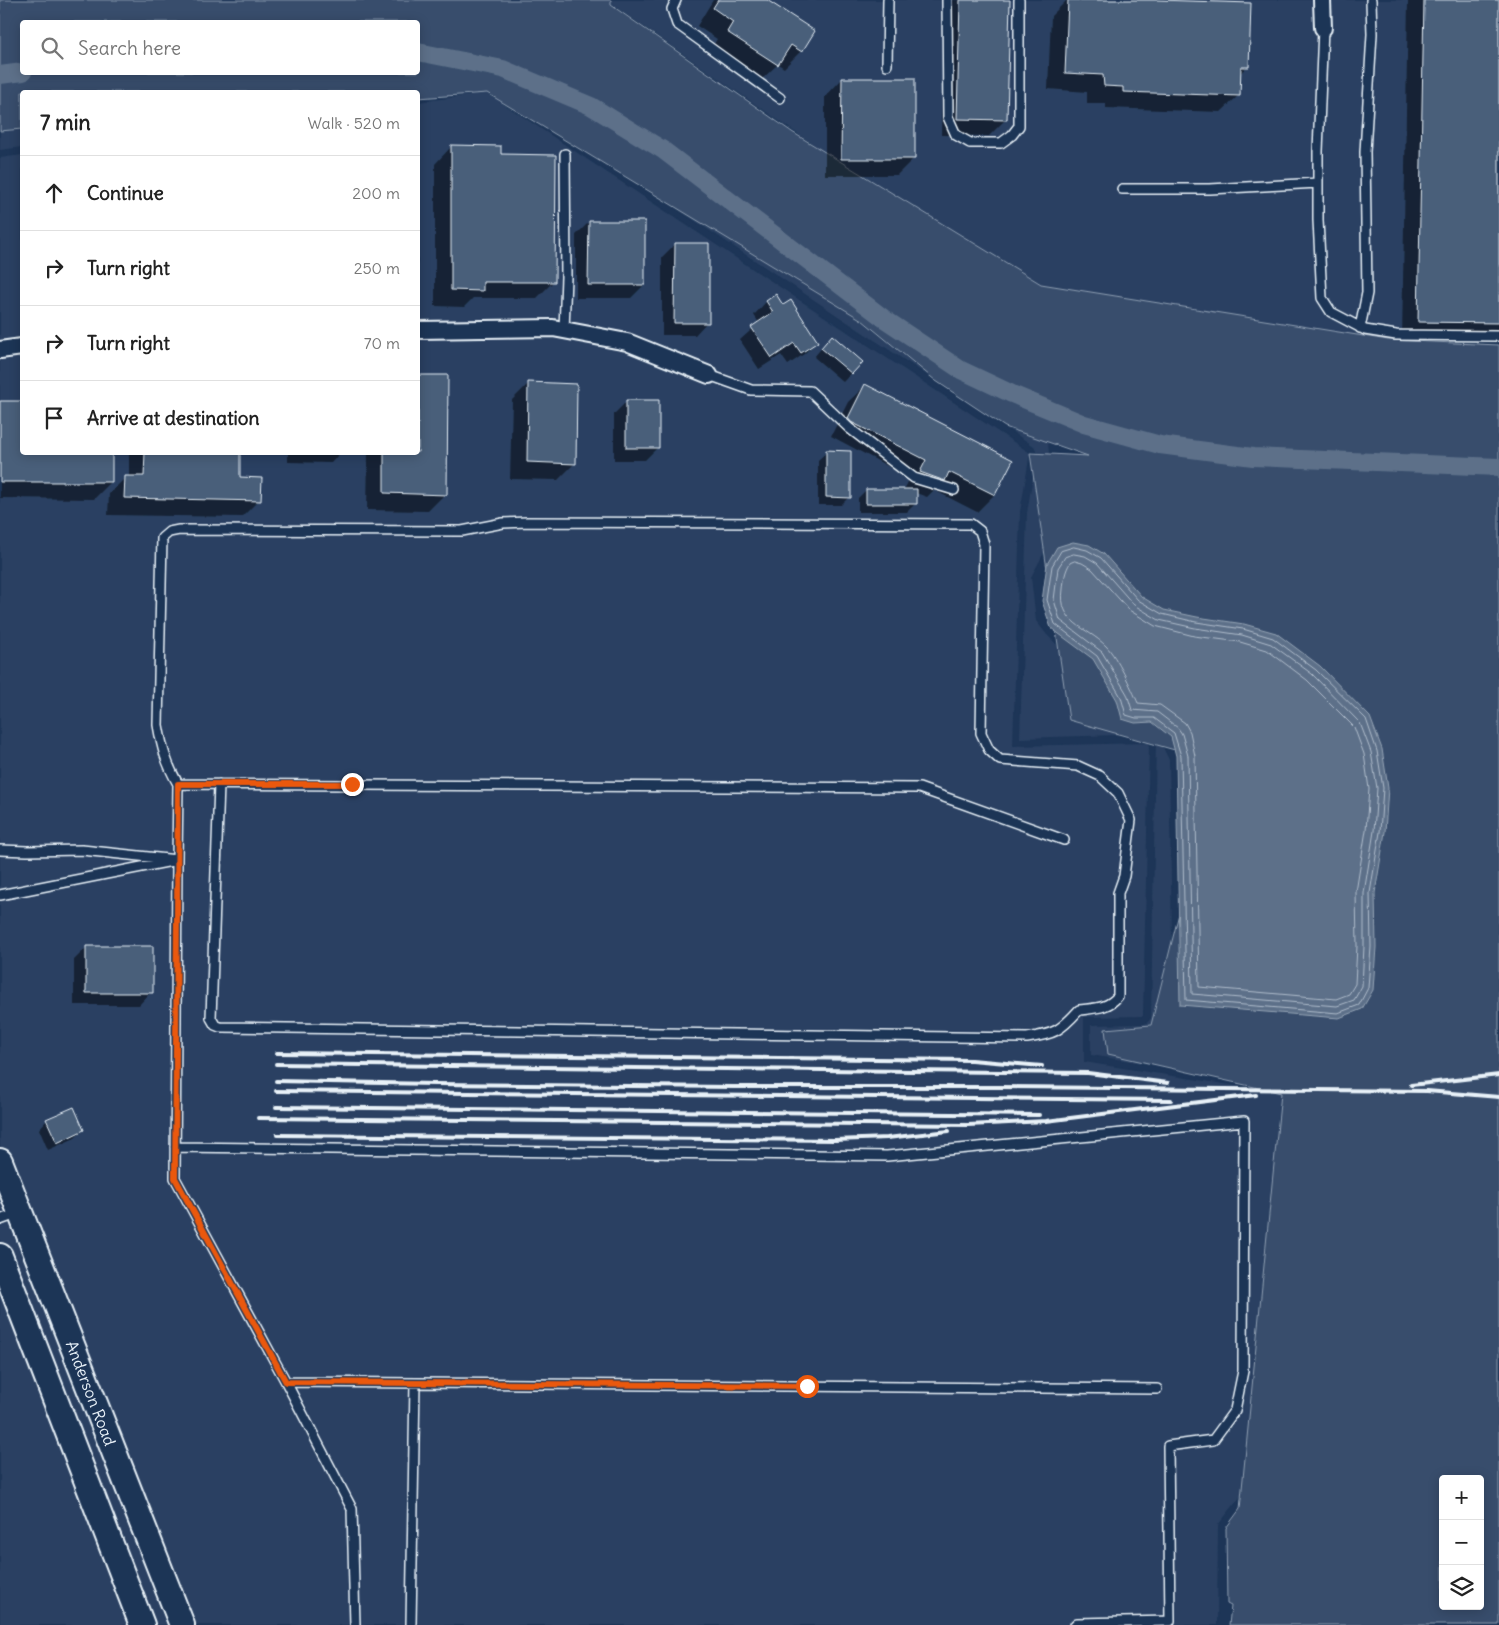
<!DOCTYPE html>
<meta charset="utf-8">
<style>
:root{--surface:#fff;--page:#f6f6f6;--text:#222;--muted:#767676;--line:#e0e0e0}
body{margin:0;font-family:Delius,sans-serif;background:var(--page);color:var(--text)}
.controls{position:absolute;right:15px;bottom:15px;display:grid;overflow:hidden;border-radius:5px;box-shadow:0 2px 12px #0003}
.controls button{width:45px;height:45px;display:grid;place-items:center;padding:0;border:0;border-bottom:1px solid var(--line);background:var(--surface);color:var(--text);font:25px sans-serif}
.stop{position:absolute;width:15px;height:15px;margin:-11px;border:4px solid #ea580c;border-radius:50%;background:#fff}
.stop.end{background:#ea580c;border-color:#fff;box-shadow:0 1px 5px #0008}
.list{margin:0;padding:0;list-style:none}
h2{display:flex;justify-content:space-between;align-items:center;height:65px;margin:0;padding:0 20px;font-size:21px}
h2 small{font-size:16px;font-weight:400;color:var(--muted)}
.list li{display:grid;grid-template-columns:32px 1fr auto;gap:15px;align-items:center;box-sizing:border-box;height:75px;padding:0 20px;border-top:1px solid var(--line)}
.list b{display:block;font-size:19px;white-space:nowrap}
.list em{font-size:16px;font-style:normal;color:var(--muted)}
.icon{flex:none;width:28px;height:28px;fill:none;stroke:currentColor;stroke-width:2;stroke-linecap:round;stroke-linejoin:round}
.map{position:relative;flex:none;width:1499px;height:1625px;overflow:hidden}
.search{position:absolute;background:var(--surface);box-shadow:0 2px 12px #0003;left:20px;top:20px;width:400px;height:55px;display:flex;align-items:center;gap:12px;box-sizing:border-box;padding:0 18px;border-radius:5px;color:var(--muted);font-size:19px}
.panel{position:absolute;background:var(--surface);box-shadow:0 2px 12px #0003;left:20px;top:90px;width:400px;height:365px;border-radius:5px}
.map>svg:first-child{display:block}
.built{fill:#2a4162}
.green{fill:#374d6c;stroke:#909fb2;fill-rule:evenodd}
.water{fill:#5d7089;stroke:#95a4b5}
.shadow{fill:#0007}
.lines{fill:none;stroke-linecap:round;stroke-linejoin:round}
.shore{stroke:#b0bdcc;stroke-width:1}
.canal{stroke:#5d7089;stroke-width:18}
.building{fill:#495e7a;stroke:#e8f1f8}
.service-casing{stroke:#e8f1f8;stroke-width:12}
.minor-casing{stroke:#e8f1f8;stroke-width:20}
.secondary-casing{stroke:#e8f1f8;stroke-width:28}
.service{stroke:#1d3557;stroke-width:9}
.minor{stroke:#1d3557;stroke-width:16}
.secondary{stroke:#1d3557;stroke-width:24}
.rail{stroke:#e8f1f8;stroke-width:4}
.route{stroke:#ea580c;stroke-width:6}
.labels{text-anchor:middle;stroke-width:5;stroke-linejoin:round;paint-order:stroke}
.street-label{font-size:16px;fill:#e8f1f8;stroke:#1d3557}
</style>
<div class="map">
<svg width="1499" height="1625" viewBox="0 0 1499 1625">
<rect width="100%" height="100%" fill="#1d3557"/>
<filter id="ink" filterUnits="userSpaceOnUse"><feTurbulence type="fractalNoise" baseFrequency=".02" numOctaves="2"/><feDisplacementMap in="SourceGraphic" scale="10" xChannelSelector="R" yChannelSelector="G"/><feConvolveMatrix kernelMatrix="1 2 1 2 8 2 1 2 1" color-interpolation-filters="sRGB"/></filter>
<g filter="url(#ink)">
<path class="built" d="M611,0h888v337l-111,3 -347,-56 -223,-136 -207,-144z
M487,93l543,360 -10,59 -7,234 136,-3 -6,273 -59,1v45l197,31 1,351 -64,81 -1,100h-1217v-1467l22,-3v297h396v-350z
M22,94v53l-22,3v-53z
M536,115l266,157 134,109z
M1005,427l43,15 7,90 -24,45 5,44 11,14 30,30 81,72 11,23 4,245 109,80 -191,-30v-30l53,-1 4,-2 3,-4 5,-278 -7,-6 -129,4 7,-225 10,-61 -3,-6z"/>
<path class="green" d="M0,0h611v5l181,127 249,152 347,56 111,5v1280h-270l2,-19 -4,-2 -1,-76 14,-19 41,-416 -173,-39 -3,-25 46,-4 66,-263 -148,-42 -39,-267 58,3 -83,-29 -69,-46 -74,-61 -375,-227 -69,5v-6h-396v37l-22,2zM22,22h396v50h-396zM1443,1479h37v127h-37z"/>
<path class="water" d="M1073,542l16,3 15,9 38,43 22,13 33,7 47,7 32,9 44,33 50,51 12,32 6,39 -3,44 -10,61 1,54 -3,43 -11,19 -23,9 -159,-13 -4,-249 -5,-19 -19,-15 -17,1 -13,-4 -5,-19 -24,-41 -42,-31 -9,-27 5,-37 10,-17z"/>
<path class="shadow" d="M713,0h51l37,51 -17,17 -6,-4 -18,17 -49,-32 6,-10 -20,-13z
M946,0h62l-2,119 -17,17 -48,-1 3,-133z
M1067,0h47l133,66 -7,8 -1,21 -18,17 -115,-4v-4l-19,-1v-11l-39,-3 3,-73z
M1408,0h91v340l-97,-2z
M842,79l72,79 -17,17h-72v-78z
M452,146l48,10 54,125 -17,17h-64l-9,9 -29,-1v-142z
M589,222l55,63 -13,13h-55v-63z
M675,244l32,78 -12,13h-33v-78z
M776,296l7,11 34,34 -13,13 -16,11 -7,-10 -22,14 -19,-29 19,-17 -5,-8 12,-13z
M824,345l38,17 -19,20 -29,-25z
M418,376h29l-2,118 -17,17 -61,-1 1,-58h50z
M529,383l46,80 -17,17 -48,-1 2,-79z
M866,385l145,76 -17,34 -17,17 -43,-22 -7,7 -11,-4 -1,11 -8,8h-49v-14l8,-8h38l6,-12 -79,-42 17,-34z
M627,401l31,46 -13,13h-31v-46z
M0,402l22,1v49l89,30 -17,17 -94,-1z
M129,452h110l-1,26 21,22 -17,17 -134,-2 1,-21 17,-17h3z
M288,452h53l-10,11 -43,-1z
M827,452l22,45 -8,8h-23v-45z
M87,947l64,45 -12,13h-65v-45z
M47,1120l36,10 -8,8 -27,12 -9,-21z"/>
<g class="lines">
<path class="shore" d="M1074,547l13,3 14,8 37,42 24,14 34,8 47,7 30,9 43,32 50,49 11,32 6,37 -3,44 -10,61 1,54 -3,41 -9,17 -21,8 -152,-13 -5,-244 -7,-23 -20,-15h-18l-10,-3 -5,-18 -24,-41 -42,-32 -8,-24 5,-34 9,-15z
M1074,554l11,2 12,7 37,42 25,15 36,8 47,7 29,9 41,30 48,49 11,29 6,36 -3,43 -10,62v53l-2,40 -8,14 -17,6 -145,-12 -4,-238 -6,-22 -4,-6 -21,-16 -25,-2 -5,-16 -25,-42 -42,-32 -6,-20 4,-32 7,-11z
M1075,561l7,2 10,6 37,41 26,16 39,10 46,6 27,8 40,30 47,47 10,27 5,35 -3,41 -10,62 1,54 -2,38 -6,10 -13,5 -137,-12 -4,-231 -5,-24 -5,-9 -25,-18 -22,-2c-6,-14 -21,-46 -32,-57 -20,-20 -48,-22 -43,-57 1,-10 2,-18 7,-26z"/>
<path class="canal" d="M418,52l85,17 88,37 72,44 223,170 75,50 51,24 72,30 76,21 93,12 246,10
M0,75l23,-3"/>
</g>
<path class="building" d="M718,0h49l48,31 -13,21 -11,-7 -13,20 -51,-33 6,-10 -20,-14z
M960,0h50l-3,120 -50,-1z
M1068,0h90l93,3 -2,64h-8l-1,29 -117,-4v-5l-19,-1 -1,-11 -38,-2z
M1424,0h75v323l-81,-1z
M842,78h73v81h-74z
M451,145l50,1v8l55,1 -1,127h-72v9l-32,-1z
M589,221h56v64h-57z
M675,243h34v80h-35z
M776,294l7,11 8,-5 27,42 -17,11 -7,-10 -22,15 -21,-31 22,-15 -7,-11z
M832,335l31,27 -11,12 -31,-26z
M418,375h30l-1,120 -63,-2v-41h34z
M528,382l49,2 -1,80 -49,-2z
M865,384l148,76 -18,35 -46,-23 -4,9 -25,-9 6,-12 -75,-38 -3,-4z
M626,400h33v48h-33z
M0,401h22v51h90v30h-112z
M826,450l25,1v47l-25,-1z
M145,452h95v25l22,1 -1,23 -137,-3 1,-22h19z
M866,489h51v15h-51z
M86,946h67v47h-67z
M74,1107l10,23 -27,13 -11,-24z"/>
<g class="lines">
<g class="service-casing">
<path id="service" d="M676,0l-4,9 5,15 103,74
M947,0l1,117 8,18 14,8h31l11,-8 7,-9v-126
M1323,28l-5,123v69l4,78 9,14 34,18 31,5 103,1
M887,65l1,-65
M1122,189h88l108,-6
M1360,328l7,-35 -2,-141 7,-118 -1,-34
M564,330l2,-53 -1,-123
M709,375l42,15 59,1 39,37 65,50 40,12
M178,784c-12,-21 -16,-36 -20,-59l4,-187 7,-6 10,-2 283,1 41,-8 24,-1 444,2 9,7 4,13 -3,189 8,17 11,10 78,6 22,10 18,17 13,27 -7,56 -6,17v103c-10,13 -24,12 -39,14 -19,21 -24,24 -52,28l-807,-11 -5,-2 -4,-7 8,-234
M0,850l27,1 55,-1 95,10 1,-76 741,4 145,52
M0,895l177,-35 -2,318 111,204 871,7
M175,1147l712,9 357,-35 -1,250 -8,39 -22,30 -45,6 2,175 -93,2 -2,2
M0,1220l19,-7
M286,1382l66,127 3,116
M411,1625l4,-242"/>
</g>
<g class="minor-casing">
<path id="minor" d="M1322,0l1,28
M418,330l135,-2 74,14 82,33
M0,350l22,-3"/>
</g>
<g class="secondary-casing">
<path id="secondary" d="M0,1161l182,464
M0,1256l142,369"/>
</g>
<use href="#service" class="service"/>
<use href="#minor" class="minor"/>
<use href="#secondary" class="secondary"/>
<path class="rail" d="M277,1053l694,7 71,6
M276,1064l812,9 80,10
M276,1081l159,3 299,3h267l426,4 72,6
M1411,1085l88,-10
M276,1091l895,9
M276,1107l763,8
M258,1118l710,7 78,-4 210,-26
M277,1135l558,5 52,-2 62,-7"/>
</g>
</g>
<g class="lines" filter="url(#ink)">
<path class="route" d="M352,784h-174l-3,394 111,204 521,4"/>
</g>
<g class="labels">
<g class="street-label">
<text transform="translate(91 1393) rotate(69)" y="6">Anderson Road</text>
</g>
</g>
</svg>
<div class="controls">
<button>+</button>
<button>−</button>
<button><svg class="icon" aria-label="layers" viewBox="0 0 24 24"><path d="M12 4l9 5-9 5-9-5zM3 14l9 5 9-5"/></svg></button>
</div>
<div class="stop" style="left:807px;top:1386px"></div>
<div class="stop end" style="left:352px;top:784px"></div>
<div class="search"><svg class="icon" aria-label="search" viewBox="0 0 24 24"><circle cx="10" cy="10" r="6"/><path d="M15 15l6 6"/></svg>Search here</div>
<section class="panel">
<h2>7 min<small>Walk · 520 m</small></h2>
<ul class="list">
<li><svg class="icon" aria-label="ahead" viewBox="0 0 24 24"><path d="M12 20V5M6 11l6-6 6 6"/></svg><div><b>Continue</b></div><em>200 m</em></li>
<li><svg class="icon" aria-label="right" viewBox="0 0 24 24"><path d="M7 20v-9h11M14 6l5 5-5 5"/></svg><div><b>Turn right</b></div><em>250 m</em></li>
<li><svg class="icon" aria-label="right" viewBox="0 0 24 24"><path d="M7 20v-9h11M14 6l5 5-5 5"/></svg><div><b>Turn right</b></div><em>70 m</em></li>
<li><svg class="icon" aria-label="arrive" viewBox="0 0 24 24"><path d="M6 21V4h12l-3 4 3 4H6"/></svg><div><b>Arrive at destination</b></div></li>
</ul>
</section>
</div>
